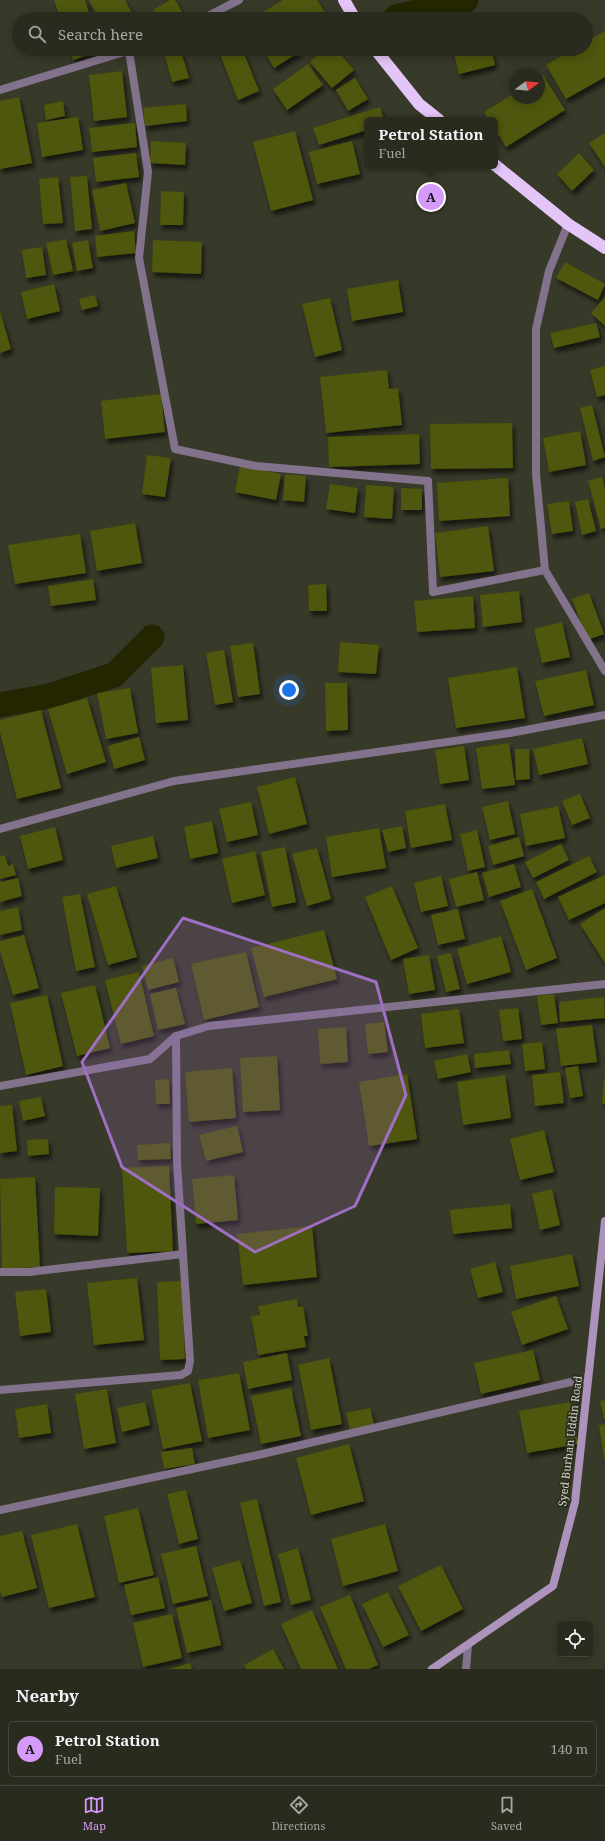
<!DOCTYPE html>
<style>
:root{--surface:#292b1f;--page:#35372c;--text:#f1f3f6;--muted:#a5a7a4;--line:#45473d;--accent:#d69bfa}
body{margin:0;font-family:"Noto Serif",serif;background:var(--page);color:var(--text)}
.controls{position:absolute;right:12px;bottom:12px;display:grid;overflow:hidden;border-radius:6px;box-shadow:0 2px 10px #0003}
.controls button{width:36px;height:36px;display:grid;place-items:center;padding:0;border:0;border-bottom:1px solid var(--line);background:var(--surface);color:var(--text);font:20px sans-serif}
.compass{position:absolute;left:509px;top:68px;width:36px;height:36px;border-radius:50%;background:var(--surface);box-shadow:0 2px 10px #0003;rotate:74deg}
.you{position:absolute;left:289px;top:690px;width:14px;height:14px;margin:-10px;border:3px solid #fff;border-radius:50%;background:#1a73e8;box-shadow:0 0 0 6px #1a73e833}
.badge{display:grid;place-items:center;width:26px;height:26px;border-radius:50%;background:var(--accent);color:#111;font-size:13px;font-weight:700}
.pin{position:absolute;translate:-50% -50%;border:2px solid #fff;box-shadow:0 1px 4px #0006}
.popup{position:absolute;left:364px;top:117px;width:134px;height:52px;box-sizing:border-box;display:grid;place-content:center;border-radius:6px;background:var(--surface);filter:drop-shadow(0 1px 3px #0005);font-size:13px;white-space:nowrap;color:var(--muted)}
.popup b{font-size:15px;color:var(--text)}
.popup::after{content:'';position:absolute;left:50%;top:100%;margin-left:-8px;border:8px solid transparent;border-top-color:var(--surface)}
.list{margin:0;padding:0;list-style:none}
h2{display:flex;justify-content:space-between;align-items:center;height:52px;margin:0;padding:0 16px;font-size:17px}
h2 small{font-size:13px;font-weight:400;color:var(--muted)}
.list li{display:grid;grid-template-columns:26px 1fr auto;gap:12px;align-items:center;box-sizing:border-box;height:56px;margin:0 8px 8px;padding:0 8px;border:1px solid var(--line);border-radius:6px}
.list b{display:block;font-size:15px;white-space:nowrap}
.list p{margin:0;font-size:13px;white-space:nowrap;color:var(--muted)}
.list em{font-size:13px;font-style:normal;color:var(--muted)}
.icon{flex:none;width:22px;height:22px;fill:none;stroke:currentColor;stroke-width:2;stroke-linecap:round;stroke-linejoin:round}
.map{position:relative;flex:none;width:605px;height:1669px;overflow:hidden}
.search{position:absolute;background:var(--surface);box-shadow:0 2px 10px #0003;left:12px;right:12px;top:12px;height:44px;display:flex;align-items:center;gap:10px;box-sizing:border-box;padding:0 14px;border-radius:22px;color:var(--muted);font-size:15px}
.sheet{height:116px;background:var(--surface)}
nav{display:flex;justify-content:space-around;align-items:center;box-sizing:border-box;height:56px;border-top:1px solid var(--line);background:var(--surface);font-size:11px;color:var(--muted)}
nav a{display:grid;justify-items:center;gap:2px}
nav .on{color:var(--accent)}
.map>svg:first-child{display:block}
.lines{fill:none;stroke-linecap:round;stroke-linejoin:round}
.canal{stroke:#232601;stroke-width:25}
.building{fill:#505607;filter:url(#shadow)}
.street{stroke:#82728b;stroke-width:8}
.secondary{stroke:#ab93bb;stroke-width:8}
.highway{stroke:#e4c5f7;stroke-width:12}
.marked{fill:#9e6fc3;fill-opacity:0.2;stroke:#9e6fc3;stroke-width:3;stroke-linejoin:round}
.labels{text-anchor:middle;stroke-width:4;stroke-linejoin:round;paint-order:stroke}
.street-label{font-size:11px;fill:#d2d3ca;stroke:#2d2f1f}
</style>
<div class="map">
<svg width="605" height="1669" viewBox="0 0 605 1669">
<defs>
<filter id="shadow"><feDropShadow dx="2.5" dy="4.5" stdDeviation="2" flood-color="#0009"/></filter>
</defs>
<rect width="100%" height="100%" fill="#373929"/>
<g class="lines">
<path class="canal" d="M396,17l70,-17
M0,705l49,-9 65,-21 38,-38"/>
</g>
<path class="building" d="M54,0h31l6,19h-31z
M89,0h36l10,19h-36z
M170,0h5l9,15 -7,4h-19l-5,-9z
M283,0h34l12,19h-77z
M482,15l1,4h-15v-1z
M605,31v46l-39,22 -20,-34 28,-16h12v-7z
M69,49h32v1l-28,10z
M218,49h24l17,42 -21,9z
M263,49h41l-30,19z
M324,49h12l18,21 -22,18 -22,-26z
M453,49h38l4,16 -36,9z
M181,51l8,27 -17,4 -7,-26z
M308,64l15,21 -36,25 -14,-21z
M122,71l5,46 -33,4 -5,-46z
M543,75l22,35 -59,37 -11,-18v-9h-6l-5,-8 31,-19v5h24v-20z
M355,78l13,21 -20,12 -12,-21z
M19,97l13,66 -32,6v-68z
M63,101l2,15 -19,4 -2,-15z
M186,104l1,17 -42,5 -2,-18z
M380,107l4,13h-17v10l-48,15 -6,-17z
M78,117l5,33 -41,7 -5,-34z
M135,123l2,24 -45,5 -3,-24z
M295,131l18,69 -42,11 -18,-69z
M605,133v34l-16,-24z
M367,137v15l-4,-13z
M151,141l35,2 -1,22 -35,-2z
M352,141l8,33 -43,10 -8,-32z
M136,153l3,24 -43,5 -3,-24z
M579,153l15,17 -22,21 -15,-17z
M87,176l5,53 -17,2 -5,-54z
M58,177l5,46 -20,1 -4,-45z
M126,183l9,40 -35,8 -8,-41z
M161,191l23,1 -1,33h-23z
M134,231l2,22 -39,4 -2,-21z
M66,239l7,32 -20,4 -7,-32z
M88,240l5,28 -16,3 -5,-28z
M153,240l49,2 -1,32 -49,-2z
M42,247l4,28 -20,3 -4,-28z
M565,262l40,22 -7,16 -42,-22z
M398,280l5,32 -51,9 -5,-32z
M54,284l6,27 -33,8 -6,-27z
M95,295l3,11 -16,4 -3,-11z
M605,297v29l-14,-13z
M330,298l12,52 -27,7 -13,-53z
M0,312l11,37 -11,4z
M596,323l4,14 -46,11 -4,-15z
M605,366v29l-8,2 -7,-27z
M387,370l2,19 9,-1 4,37 -76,8 -6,-56z
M161,394l4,38 -60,7 -4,-38z
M592,405l13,52 -12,4 -13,-53z
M512,423l1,45 -82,1 -1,-45z
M580,431l6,34 -37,7 -6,-34z
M419,434l1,30 -91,3 -1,-30z
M147,455l24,3 -6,39 -23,-3z
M240,466l41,8 -5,26 -41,-8z
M285,474l21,2 -2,26 -21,-2z
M602,477l3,12v39l-4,1 -13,-48z
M508,478l2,38 -71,5 -2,-38z
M330,484l28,4 -3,25 -29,-4z
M366,485l28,2 -2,32 -28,-2z
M401,488l21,1v21h-21z
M588,499l8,32 -14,4 -7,-33z
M569,501l4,30 -21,3 -5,-30z
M135,523l7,40 -45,8 -7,-40z
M488,526l6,45 -54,6 -5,-44z
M80,534l6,39 -71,11 -7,-39z
M93,579l3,21 -45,6 -3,-20z
M326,584l1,27h-18l-1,-26z
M519,591l3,31 -39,5 -3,-32z
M589,593l15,41 -17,6 -15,-41z
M473,596l2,32 -58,4 -3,-31z
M562,622l8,35 -28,6 -8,-34z
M340,642l39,3 -3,29 -38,-2z
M253,643l7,51 -22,3 -8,-51z
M224,650l9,52 -18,3 -9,-52z
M183,665l5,55 -32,3 -5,-55z
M517,667l8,51 -69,10 -8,-50z
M586,670l8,35 -50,11 -9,-35z
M325,683h22l1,47 -22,1z
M130,688l8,45 -32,6 -9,-46z
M87,698l19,64 -39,12 -19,-65z
M41,710l20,78 -44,11 -17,-67v-12z
M139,737l6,23 -31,9 -6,-23z
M582,738l6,26 -49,11 -6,-26z
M509,743l6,42 -33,4 -6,-41z
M464,746l5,34 -29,4 -5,-34z
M515,749h14l1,30 -14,1z
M295,777l12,47 -38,10 -12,-47z
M580,794l10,24 -18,7 -10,-24z
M508,801l7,33 -25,6 -8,-33z
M251,802l7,33 -31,7 -8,-33z
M445,804l7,36 -41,8 -6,-37z
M558,806l7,32 -39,8 -6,-32z
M212,821l6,32 -28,6 -6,-32z
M402,826l4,22 -18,4 -6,-22z
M55,827l8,33 -35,9 -8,-33z
M379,828l7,40 -54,9 -6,-40z
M477,830l8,37 -17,4 -8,-37z
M153,836l5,22 -42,10 -5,-22z
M519,837l5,19 -31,9 -5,-19z
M561,844l8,16 -36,18 -8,-16z
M285,847l11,55 -24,5 -11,-55z
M317,848l14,51 -24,7 -15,-52z
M255,851l10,44 -33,8 -10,-44z
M5,855l3,11 5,-2 3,11 -16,4v-23z
M589,856l8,16 -53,27 -8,-17z
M514,864l7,23 -32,10 -7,-24z
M477,872l7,28 -28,7 -7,-28z
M605,875v28l-36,17 -11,-23z
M441,876l7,30 -27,6 -7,-29z
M18,878l4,18 -22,6v-20z
M116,886l21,71 -29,8 -21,-71z
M392,886l26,62 -27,12 -26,-63z
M532,889l25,69 -31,12 -26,-69z
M80,894l15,73 -19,4 -14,-74z
M18,907l4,23 -22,5v-24z
M605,908v55l-25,-39z
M458,909l7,30 -27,6 -7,-30z
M324,930l13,49 -73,18 -13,-49z
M24,935l15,53 -26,7 -13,-44v-10z
M501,936l10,36 -44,12 -10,-35z
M246,952l13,55 -55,13 -13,-56z
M451,953l9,36 -14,3 -9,-36z
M429,955l6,35 -26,4 -6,-35z
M173,958l6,24 -31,8 -6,-24z
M139,972l15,64 -33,8 -16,-64z
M95,985l15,63 -33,8 -16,-63z
M176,988l9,36 -27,6 -8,-36z
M554,994l4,29 -17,2 -4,-29z
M47,995l16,71 -37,9 -16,-72z
M604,997l1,21 -45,4 -1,-20z
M518,1008l4,31 -19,2 -4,-31z
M459,1009l5,34 -39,5 -4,-34z
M384,1022l4,30 -20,2 -3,-30z
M592,1025l5,37 -36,4 -5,-37z
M346,1027l2,35 -28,2 -2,-35z
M542,1042l3,27 -20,2 -3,-27z
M509,1050l2,14 -36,4 -1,-14z
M467,1054l4,18 -33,7 -4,-18z
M277,1056l3,54 -37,2 -3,-54z
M578,1066l5,30 -13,2 -5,-30z
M232,1068l4,50 -47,4 -4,-50z
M560,1072l4,31 -29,3 -3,-31z
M407,1074l10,65 -48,7 -10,-64z
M505,1075l6,43 -48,7 -6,-43z
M169,1079l1,25h-14l-1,-24z
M604,1079h1v25l-3,-1z
M41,1097l4,19 -22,5 -4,-20z
M12,1105l5,46 -17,2v-47z
M237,1126l6,26 -37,9 -7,-26z
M544,1130l10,42 -34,8 -10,-41z
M48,1139l1,15 -21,2 -1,-16z
M170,1143l1,16 -33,1 -1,-15z
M169,1166l4,85 -46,2 -5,-85z
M234,1175l4,45 -42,4 -4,-45z
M35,1177l5,90 -38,2 -2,-90z
M55,1187l45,1 -2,48 -44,-2z
M552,1189l8,36 -20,5 -8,-36z
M510,1204l2,24 -59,6 -3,-24z
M312,1226l5,51 -74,8 -6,-51z
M572,1254l7,32 -63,13 -6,-33z
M495,1262l8,30 -25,6 -8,-29z
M137,1278l7,62 -50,5 -7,-62z
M182,1281l3,78 -25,1 -3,-78z
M46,1289l5,43 -31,4 -5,-44z
M556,1296l12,33 -46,16 -11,-33z
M297,1299l1,8 5,-1 5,30h-4l2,11 -48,8 -7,-39 9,-1 -2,-9z
M533,1350l7,30 -59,14 -7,-31z
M287,1353l5,27 -44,9 -5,-27z
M329,1358l13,66 -31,6 -13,-65z
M239,1373l11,57 -42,8 -10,-58z
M190,1383l12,58 -39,8 -12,-59z
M291,1388l10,48 -40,8 -10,-48z
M107,1389l9,54 -32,6 -9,-55z
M605,1400v19h-1l-4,-18z
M145,1402l5,23 -28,7 -5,-24z
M570,1402l8,42 -51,9 -8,-42z
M47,1404l4,29 -32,5 -4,-29z
M370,1408l4,16 -24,6 -4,-17z
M605,1424v35h-1l-5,-34z
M349,1444l15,57 -53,14 -15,-57z
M192,1448l3,16 -31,5 -3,-17z
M186,1490l12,49 -19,5 -12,-50z
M257,1499l24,103 -17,4 -24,-103z
M138,1508l16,67 -35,8 -15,-67z
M77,1524l18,73 -46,11 -18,-73z
M385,1524l13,47 -55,15 -12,-47z
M22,1531l15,57 -35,9 -2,-6v-55z
M196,1546l12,50 -35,8 -12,-50z
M298,1548l13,52 -20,5 -13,-51z
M240,1560l12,43 -28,8 -12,-43z
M441,1565l22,44 -42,22 -23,-45z
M158,1577l7,31 -34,7 -7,-30z
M388,1592l21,43 -26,12 -21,-43z
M350,1595l28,70 -9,4h-23l-26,-62z
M211,1600l10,45 -34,8 -11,-45z
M312,1610l26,59h-37l-20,-45z
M172,1614l10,44 -39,9 -10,-44z
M273,1649l11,20h-38l-2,-4z
M190,1663l2,6h-22z"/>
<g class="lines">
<path class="street" d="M202,19l37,-19
M129,51l19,121 -9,86 36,191 81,17 172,15 5,111 112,-22
M0,90l134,-41
M568,224l-19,47 -13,58v145l9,96 60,101
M0,829l174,-48 336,-48 95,-18
M0,1086l150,-27 26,-23 33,-10 396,-42
M0,1272h29l154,-18
M0,1390l181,-15 7,-4 2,-10 -13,-199 -1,-126
M0,1510l258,-55 330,-77
M466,1669l2,-24"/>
<path class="secondary" d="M432,1669l121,-83 22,-84 30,-281"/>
<path class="highway" d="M344,0l11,19
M375,49l44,55 20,16
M495,165l73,59 37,24"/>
</g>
<path class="marked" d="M183,918l193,64 30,113 -51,111 -100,46 -133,-85 -40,-105z"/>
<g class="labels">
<g class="street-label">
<text transform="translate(570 1441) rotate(-83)" y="4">Syed Burhan Uddin Road</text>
</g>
</g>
</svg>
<div class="controls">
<button><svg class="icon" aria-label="locate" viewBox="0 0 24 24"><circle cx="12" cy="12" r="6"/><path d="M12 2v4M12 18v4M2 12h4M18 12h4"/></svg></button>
</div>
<svg class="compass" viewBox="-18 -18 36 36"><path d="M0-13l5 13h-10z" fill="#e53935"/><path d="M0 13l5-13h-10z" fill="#a5a7a4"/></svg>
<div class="you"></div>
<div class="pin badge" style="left:431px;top:197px">A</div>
<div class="popup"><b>Petrol Station</b>Fuel</div>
<div class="search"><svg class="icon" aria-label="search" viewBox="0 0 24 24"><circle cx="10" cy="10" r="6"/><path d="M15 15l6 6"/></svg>Search here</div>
</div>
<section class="sheet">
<h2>Nearby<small></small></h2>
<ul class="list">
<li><span class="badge">A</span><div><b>Petrol Station</b><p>Fuel</p></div><em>140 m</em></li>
</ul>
</section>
<nav>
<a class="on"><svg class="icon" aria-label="map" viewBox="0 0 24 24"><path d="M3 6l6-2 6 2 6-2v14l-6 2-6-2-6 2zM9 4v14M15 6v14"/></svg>Map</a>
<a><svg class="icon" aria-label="directions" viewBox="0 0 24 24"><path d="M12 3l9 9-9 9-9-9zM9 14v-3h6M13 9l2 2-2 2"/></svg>Directions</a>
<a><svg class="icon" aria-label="saved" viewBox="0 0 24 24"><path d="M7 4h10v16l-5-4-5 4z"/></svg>Saved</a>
</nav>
